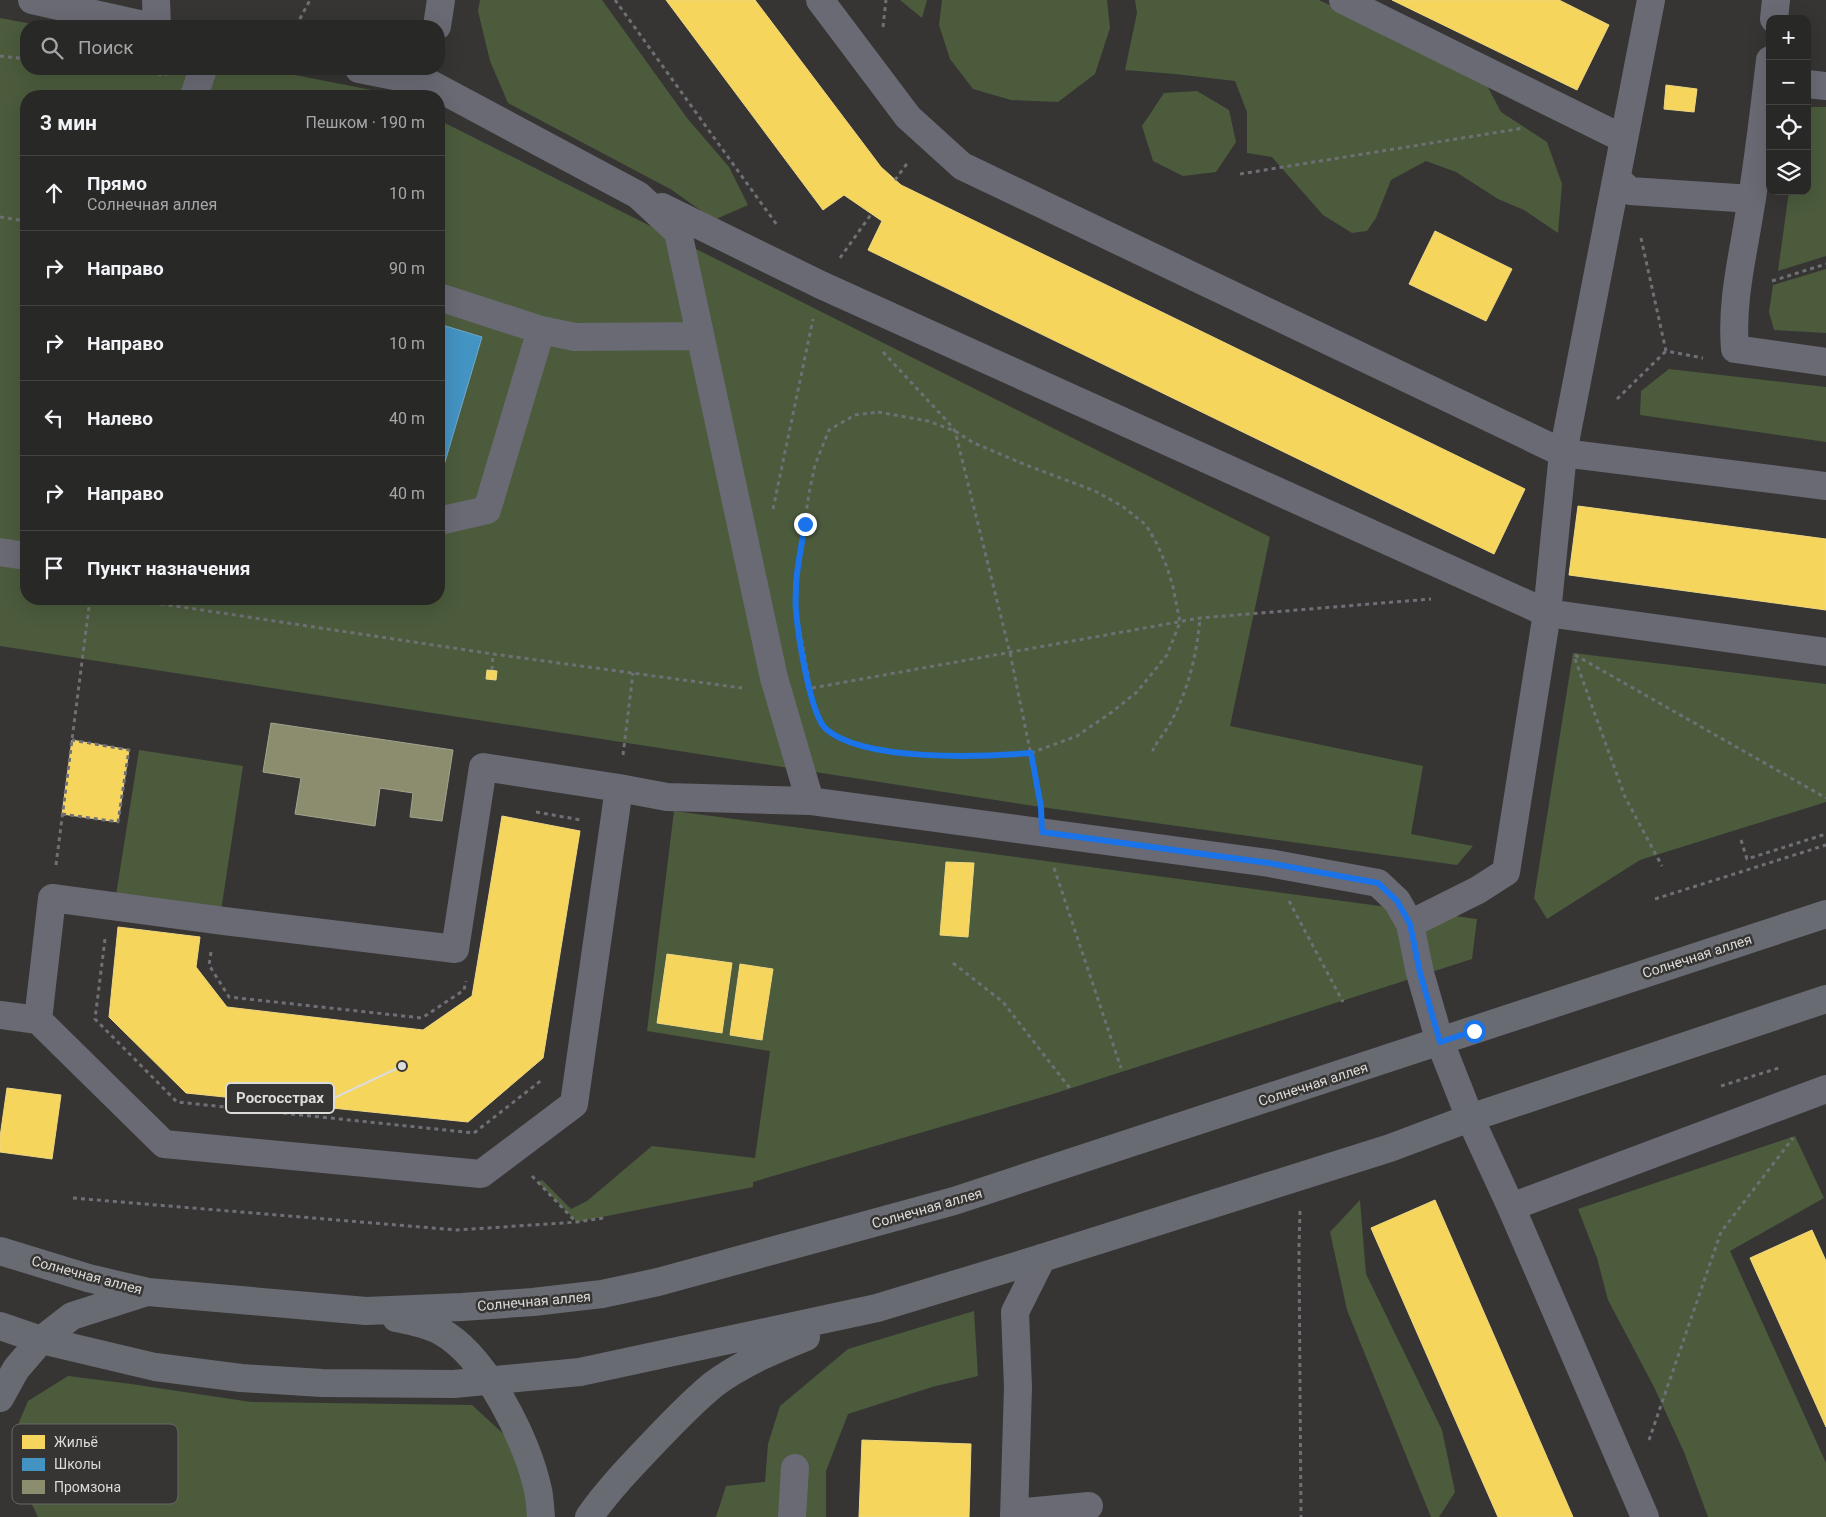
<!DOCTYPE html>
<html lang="ru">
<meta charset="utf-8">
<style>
:root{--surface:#282827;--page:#343433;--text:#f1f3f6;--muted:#a5a6a7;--line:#444}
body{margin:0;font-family:Roboto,sans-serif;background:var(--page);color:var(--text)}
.controls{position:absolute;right:15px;top:15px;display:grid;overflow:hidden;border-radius:10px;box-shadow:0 5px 20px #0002}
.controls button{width:45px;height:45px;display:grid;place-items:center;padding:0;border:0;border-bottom:1px solid var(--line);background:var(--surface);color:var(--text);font:25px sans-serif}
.stop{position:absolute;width:15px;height:15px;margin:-11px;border:4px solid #1a73e8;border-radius:50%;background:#fff}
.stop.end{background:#1a73e8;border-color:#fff;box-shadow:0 1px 5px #0008}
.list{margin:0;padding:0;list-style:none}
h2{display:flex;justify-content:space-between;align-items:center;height:65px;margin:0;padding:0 20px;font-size:21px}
h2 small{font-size:16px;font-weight:400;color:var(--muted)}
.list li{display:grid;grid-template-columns:32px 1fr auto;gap:15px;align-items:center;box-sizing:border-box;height:75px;padding:0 20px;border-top:1px solid var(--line)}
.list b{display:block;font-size:19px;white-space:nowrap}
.list p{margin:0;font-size:16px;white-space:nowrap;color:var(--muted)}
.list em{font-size:16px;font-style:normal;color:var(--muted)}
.icon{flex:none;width:28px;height:28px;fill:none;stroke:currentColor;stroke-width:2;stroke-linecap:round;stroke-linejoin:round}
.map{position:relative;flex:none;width:1826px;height:1517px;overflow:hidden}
.search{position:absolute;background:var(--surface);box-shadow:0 5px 20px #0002;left:20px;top:20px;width:425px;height:55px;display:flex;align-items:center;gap:12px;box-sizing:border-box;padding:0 18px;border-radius:20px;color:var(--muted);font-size:19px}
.panel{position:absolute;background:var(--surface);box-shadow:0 5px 20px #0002;left:20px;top:90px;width:425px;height:515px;border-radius:20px}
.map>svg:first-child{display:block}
.green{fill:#4b5b3c}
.homes{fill:#f6d55c;stroke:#eed782}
.schools{fill:#4393c3;stroke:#71a9ca}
.industry{fill:#8c8c6e;stroke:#a4a48e}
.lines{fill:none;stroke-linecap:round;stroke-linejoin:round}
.path{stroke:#6e7075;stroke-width:3;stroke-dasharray:4 4;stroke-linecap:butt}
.minor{stroke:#696a73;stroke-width:28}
.major{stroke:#696b73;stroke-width:28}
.route{stroke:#1a73e8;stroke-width:6}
.labels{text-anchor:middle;stroke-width:5;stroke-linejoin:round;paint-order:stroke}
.street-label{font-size:14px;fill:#dcdcda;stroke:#373533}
.key{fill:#373533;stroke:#696765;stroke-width:1}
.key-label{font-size:14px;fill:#dcdcda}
.leader{fill:none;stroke:#dcdcda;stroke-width:2}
.callout-dot{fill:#dcdcda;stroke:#373533;stroke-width:2}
.callout{fill:#373533;stroke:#dcdcda;stroke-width:2}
.callout-label{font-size:15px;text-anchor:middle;font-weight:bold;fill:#dcdcda}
</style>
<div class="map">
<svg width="1826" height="1517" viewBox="0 0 1826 1517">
<rect width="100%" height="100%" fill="#363534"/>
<path class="green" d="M480,0h122l85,118 42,49 19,38 -34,15 -42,-30 -164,-87 -18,-42 -12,-50z
M900,0h27l-5,18z
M942,0h165l3,28 -15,46 -37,28 -47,-2 -38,-11 -23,-30 -11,-34z
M1135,0h184l164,78 18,34 46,30 15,42 -4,49 -34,-23 -26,-11 -42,-27 -30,-11 -35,19 -15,38 -9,13 -15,2 -29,-18 -51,-58 -25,-4v-41l-12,-31 -60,-7 -50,-4 12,-57z
M0,18l43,8h-17v43h238l118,23 10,4h-366v503h413v-479l831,417 -40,189 193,40 -12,68 62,12 -16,19 -416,-58 -1041,-161z
M1197,91l32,19 7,32 -20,30 -33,4 -30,-15 -11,-35 22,-33z
M1809,107h17v149l-48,15 11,-80h18v-82z
M1826,269v64l-52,-3 -5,-18 4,-27z
M1669,369l157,18v55l-186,-27 1,-24z
M1573,653l253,31v118l-186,58 -93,59 -13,-21z
M139,750l104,16 -22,145 -105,-16z
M674,811l803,108 -5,40 -419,135 -300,88v5l-176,35 -39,-40 4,-2 29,29 16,-8 65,-55 103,12 15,-107 -123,-20z
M1795,1136l29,62 -94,53 96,212v54h-118l-24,-65 -30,-65 -46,-87 -11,-42 -19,-49z
M1360,1200l6,74 76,156 13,62 -16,25h-8l-84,-207 -17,-78z
M974,1311l4,65 -46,11 -84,27 -22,57v46h-110l10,-31 39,-4 3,-38 12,-38 68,-57z
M68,1376l63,8 120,18 221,3 38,35 18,54 1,23h-491l-23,-47 -3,-31 16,-38z"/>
<path class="homes" d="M666,0h89l126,167 20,18 624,304 -31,65 -626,-304 14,-29 -38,-26 -21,15z
M1392,0h167l50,25 -32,65z
M1666,85l31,4 -3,23 -30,-3z
M1435,231l77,38 -26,52 -77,-37z
M1578,506l248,33v71l-257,-35z
M487,670l10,1 -1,9 -10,-1z
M72,740l57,10 -11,72 -56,-8z
M502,816l78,15 -37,227 -75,64 -282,-29 -77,-76 9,-90 82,10 -4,30 31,40 196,23 49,-34z
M946,862l28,1 -6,74 -28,-2z
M667,954l65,9 -10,70 -65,-10z
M740,964l33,5 -11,71 -32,-5z
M7,1088l54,7 -9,64 -52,-7v-15z
M1435,1200l138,317h-75l-127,-289z
M1812,1230l14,31v166l-76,-169z
M862,1440l109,4 -2,73h-110z"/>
<path class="schools" d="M439,324l43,13 -43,145z"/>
<path class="industry" d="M271,723l182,27 -11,71 -32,-4 3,-24 -33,-5 -5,38 -80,-12 6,-36 -38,-6z"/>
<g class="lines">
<path class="path" d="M615,0l162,225
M296,26l14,-26
M883,27l3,-27
M0,56l26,3
M110,69l57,6
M1240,174l284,-46
M895,180l13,-18
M0,217l26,4
M1641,238l25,113 37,7
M840,258l32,-45
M1772,281l54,-17
M883,352l64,69 8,10 55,222 30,146
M1617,399l49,-48
M878,412l50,9 27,10 19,12 52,22 69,26 27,15 24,19 11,19 10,23 6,20 7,35 -13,33 -30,37 -25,20 -35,24 -46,17 -37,2h-71l-40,-5 -39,-10 -20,-12 -10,-21 -18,-97v-28l13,-89 6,-28 14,-35 26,-15z
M773,509l40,-190
M129,599l364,55 249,34
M1575,655l251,143
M1575,659l50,138 37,69
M492,670l1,-16
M812,688l388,-70 231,-19
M1154,748l-1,2c4,-9 15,-21 20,-32 16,-31 24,-65 27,-100
M623,755l10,-82
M536,812l45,8
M62,814l56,8 11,-72 -57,-10
M1741,840l6,19 79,-25
M56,865l34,-266
M1054,868l67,200
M1655,899l171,-54
M1289,901l54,101
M105,939l-10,80 82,83 297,31 69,-54
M211,952l-2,13 20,32 193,21 42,-28 2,-9
M953,963l50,39 69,89
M1721,1086l61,-19
M532,1176l44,46
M73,1198l384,32 120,-8 27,-4
M1300,1211l-1,37 2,269
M1649,1440l72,-208 72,-94"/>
<path class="minor" d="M32,0l116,26
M156,0l1,26
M820,0l88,117 54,49 601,287 263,33
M1343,0l281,139
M1774,19l2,-19
M437,26l4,-26
M1770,60c-6,52 -12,104 -21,156 -7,43 -18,88 -14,133l91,13
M359,69l70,14 209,112 40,37 96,446 36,123 459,62 109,20 19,18 13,23 10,49 20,69 30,76 41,89 134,310
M1807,84l19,2
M194,96l9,-27
M1617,179l13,12 122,8
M662,207l159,78 726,328 279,39
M439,297l102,33 34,7 125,-1
M439,521l48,-11 54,-180
M0,552l26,4
M619,788l-136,-21 -28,182 -231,-28 -172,-23 -14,122 126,124 317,30 93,-70 45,-316 48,9 143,4
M1410,924l68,-34 28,-18 41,-259 16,-160 88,-453
M0,1015l38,5
M1511,1207l315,-118
M1014,1513l75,-7
M792,1517l3,-49
M1014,1517l4,-130 -3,-75 27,-54"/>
<path class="major" d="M0,1251l88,27 60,14 218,19 96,-4 71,-5 69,-8 56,-12 296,-81 872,-287
M396,1318c15,3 31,6 44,13 46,25 87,109 98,159 2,9 2,18 3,27
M0,1326l41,14 114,27 86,11 81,5 132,1 126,-12 297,-64 165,-50 348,-110 80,-30 356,-119
M0,1398l16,-29 25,-29 31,-24 75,-24
M589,1517c19,-27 42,-51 65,-75 19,-20 39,-41 60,-58 28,-21 60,-34 92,-47"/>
</g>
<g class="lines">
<path class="route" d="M805,524c-3,20 -8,41 -9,61 0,8 -1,18 0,26 2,23 14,104 30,118 38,33 155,28 205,24l10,54 1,25 227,31 109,20 19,18 13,23 10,49 20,69 34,-11"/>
</g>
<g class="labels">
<g class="street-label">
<text transform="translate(1697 956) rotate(-18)" y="5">Солнечная аллея</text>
<text transform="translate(1313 1084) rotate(-18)" y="5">Солнечная аллея</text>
<text transform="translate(927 1208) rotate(-16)" y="5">Солнечная аллея</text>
<text transform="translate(87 1275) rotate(15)" y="5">Солнечная аллея</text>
<text transform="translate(534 1301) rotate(-5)" y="5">Солнечная аллея</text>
</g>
</g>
<rect x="12" y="1424" width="166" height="80" rx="8" class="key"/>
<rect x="22" y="1435" width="23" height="14" fill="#f6d55c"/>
<rect x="22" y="1458" width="23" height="13" fill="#4393c3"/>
<rect x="22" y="1480" width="23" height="14" fill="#8c8c6e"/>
<g class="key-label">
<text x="54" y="1447">Жильё</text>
<text x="54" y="1469">Школы</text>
<text x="54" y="1492">Промзона</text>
</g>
<path class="leader" d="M402 1066L334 1098"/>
<circle class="callout-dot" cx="402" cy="1066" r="5"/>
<rect class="callout" x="226" y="1083" width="108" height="30" rx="5"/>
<g class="callout-label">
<text x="280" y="1103">Росгосстрах</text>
</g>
</svg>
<div class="controls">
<button>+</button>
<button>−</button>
<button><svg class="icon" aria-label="locate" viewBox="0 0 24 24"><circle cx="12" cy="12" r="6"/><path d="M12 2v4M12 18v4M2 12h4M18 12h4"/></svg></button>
<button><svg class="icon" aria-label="layers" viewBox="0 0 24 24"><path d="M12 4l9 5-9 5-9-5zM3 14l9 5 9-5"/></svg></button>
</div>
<div class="stop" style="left:1474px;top:1031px"></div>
<div class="stop end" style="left:805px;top:524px"></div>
<div class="search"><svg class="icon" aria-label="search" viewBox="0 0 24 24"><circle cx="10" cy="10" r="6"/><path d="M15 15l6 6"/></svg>Поиск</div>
<section class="panel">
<h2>3 мин<small>Пешком · 190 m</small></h2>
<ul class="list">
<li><svg class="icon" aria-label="ahead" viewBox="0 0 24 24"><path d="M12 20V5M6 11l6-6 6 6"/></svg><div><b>Прямо</b><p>Солнечная аллея</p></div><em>10 m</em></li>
<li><svg class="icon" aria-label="right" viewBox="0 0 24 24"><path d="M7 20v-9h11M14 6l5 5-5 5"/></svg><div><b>Направо</b></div><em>90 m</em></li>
<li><svg class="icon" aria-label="right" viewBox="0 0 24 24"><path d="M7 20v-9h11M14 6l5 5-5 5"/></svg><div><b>Направо</b></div><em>10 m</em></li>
<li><svg class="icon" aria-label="left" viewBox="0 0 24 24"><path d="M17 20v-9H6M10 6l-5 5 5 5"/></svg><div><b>Налево</b></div><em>40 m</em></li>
<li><svg class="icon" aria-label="right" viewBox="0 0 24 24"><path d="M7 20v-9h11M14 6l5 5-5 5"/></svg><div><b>Направо</b></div><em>40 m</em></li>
<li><svg class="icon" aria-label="arrive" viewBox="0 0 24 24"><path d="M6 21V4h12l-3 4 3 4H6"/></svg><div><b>Пункт назначения</b></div></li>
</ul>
</section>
</div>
